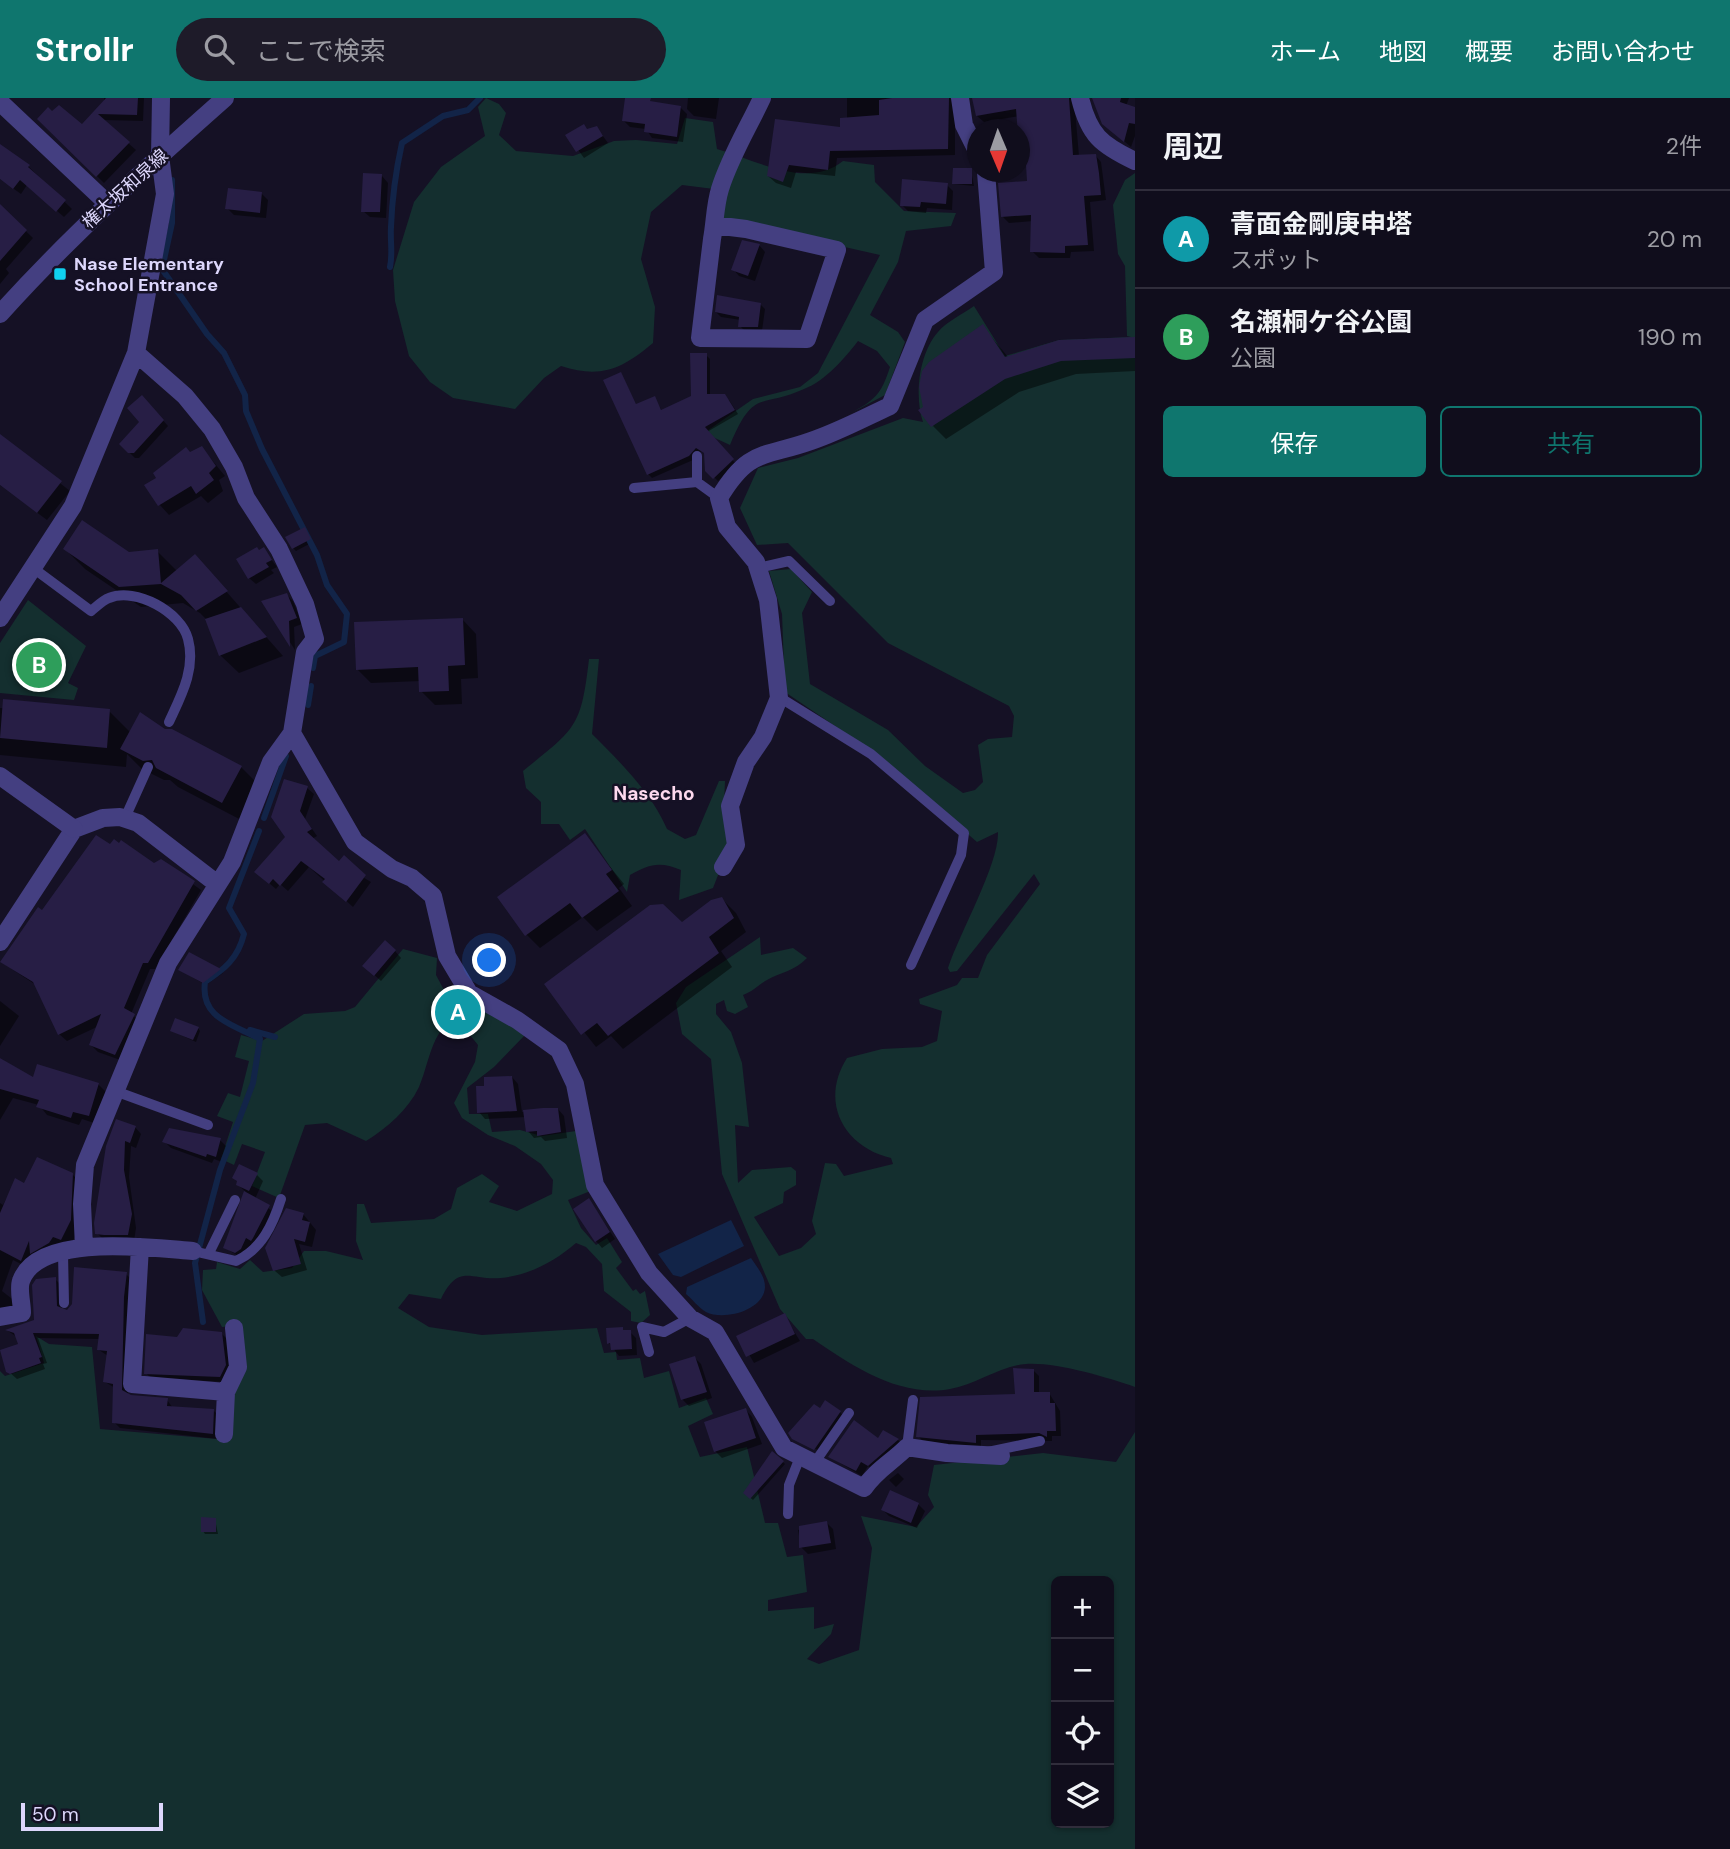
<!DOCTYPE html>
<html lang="ja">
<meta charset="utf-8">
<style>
:root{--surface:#100d1c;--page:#1e1b29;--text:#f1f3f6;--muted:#9c9ca3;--line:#302d3b;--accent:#0f766e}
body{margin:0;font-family:"DM Sans","Noto Sans JP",sans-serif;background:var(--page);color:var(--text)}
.controls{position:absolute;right:21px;bottom:21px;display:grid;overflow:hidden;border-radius:10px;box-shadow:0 2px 5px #0004}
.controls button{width:63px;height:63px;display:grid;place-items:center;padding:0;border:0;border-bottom:2px solid var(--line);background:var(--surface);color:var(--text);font:35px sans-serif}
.compass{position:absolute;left:967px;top:21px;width:63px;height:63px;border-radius:50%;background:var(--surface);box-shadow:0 2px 5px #0004;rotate:178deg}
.scale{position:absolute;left:21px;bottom:18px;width:142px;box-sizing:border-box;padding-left:7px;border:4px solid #ddd7fc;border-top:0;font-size:19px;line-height:24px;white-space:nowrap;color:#ddd7fc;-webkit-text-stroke:5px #151125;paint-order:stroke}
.you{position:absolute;left:490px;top:863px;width:24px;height:24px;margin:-18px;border:5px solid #fff;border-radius:50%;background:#1a73e8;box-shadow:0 0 0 10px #1a73e833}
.badge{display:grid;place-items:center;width:46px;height:46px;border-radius:50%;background:var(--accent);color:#fff;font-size:23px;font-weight:700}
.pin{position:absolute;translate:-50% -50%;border:4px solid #fff;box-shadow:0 2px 7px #0006}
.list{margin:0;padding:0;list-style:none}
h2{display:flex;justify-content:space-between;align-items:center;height:91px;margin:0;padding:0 28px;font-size:30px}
h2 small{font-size:23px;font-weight:400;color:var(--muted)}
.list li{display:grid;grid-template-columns:46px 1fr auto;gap:21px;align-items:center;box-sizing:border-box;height:98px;padding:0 28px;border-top:2px solid var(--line)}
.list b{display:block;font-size:26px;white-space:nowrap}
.list p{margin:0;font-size:23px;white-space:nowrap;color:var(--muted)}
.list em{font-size:23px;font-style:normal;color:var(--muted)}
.actions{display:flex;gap:14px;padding:21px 28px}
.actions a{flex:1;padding:16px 0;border:2px solid var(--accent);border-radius:10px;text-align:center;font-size:24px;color:var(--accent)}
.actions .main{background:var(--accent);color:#fff}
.icon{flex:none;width:38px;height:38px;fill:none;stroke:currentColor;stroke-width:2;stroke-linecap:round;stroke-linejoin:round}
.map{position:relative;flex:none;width:1135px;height:1751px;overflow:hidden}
header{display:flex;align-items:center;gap:42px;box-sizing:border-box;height:98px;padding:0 35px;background:var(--accent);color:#fff}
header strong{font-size:33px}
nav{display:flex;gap:38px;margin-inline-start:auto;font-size:24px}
.search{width:490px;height:63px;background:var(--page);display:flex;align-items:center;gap:18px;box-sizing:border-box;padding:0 24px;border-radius:38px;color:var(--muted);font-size:26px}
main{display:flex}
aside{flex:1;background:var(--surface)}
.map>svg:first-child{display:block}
.green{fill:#142f2f;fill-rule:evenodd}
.water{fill:#122448}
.shadow{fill:#0007}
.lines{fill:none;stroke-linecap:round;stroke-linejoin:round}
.stream{stroke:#122448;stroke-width:6}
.building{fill:#271e45}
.service{stroke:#443f81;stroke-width:10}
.minor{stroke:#443f81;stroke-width:18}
.tertiary{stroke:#443f81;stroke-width:18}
.poi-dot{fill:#10d0ef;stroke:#151125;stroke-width:2.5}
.labels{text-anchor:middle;stroke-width:5;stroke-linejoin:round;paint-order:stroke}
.street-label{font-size:18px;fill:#ddd7fc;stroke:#151125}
.poi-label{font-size:18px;font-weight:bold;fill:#ddd7fc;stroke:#151125;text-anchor:start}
.neighbourhood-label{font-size:19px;font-weight:bold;fill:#fdd9ee;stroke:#151125}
</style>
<header>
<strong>Strollr</strong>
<div class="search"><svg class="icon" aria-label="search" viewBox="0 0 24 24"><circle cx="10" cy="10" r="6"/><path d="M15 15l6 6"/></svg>ここで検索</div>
<nav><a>ホーム</a><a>地図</a><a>概要</a><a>お問い合わせ</a></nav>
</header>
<main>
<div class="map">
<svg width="1135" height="1751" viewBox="0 0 1135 1751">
<rect width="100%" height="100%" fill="#151125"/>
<path class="green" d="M486,0l13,6 7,9 -7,22 17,16 57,5 41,-15 22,-1 41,4 8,-26 28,4 4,27c39,11 90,41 126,12l31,4 1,17 29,29 52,2 -5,13 -45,5 -8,31 -28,53 28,17 7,10 -20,53 -36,19c26,-14 32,-19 41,-47l-13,-16 -19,-10c-14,18 -33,40 -54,48 -45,20 -50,-1 -74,56l-26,-12 49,-34 47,-12 18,-14 62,-118 -159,-36 -7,-30 -32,-4 -31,27 -10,47 14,48 -2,36c-31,26 -52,36 -92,23l-17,12 -29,31 -62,-11 -23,-16 -21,-26 -14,-55 -2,-31 21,-68 27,-35 44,-31 -7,-29z
M1135,75v1214c-29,-10 -79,-25 -109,-23 -27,2 -50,21 -76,25 -50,9 -98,-23 -137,-50h-7l-26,-30 -58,-135 -11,-115 -29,-25 -6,-31 10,-16 74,-50 1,18 32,-7 14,10c-12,13 -26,14 -40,22 -9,5 -13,11 -24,15l5,12 -13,7 -8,-3 -3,-11 -8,4v10l15,18 11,31 7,64 -14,-2 3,58 14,-13 39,-3 5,4v14l-12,7 -1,11 -29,14 25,39 22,-8 15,-14 -4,-13 13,-58 11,1 8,12 49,-12 -2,-6c-47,-11 -72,-56 -44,-100l35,-9 40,-2 15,-6 5,-30 -22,-7 -1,-5 38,-14 5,-7h16l9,-23 53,-71 -6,-10 -77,97 -7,1 -2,-4c12,-36 51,-104 50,-136l-21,10 -104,-90 -88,-60 -3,-78 -13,-43 22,-2 21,23 -10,21 8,71 78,46 37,36 38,27 12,-3 8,-8 -5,-37 10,-6 24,-2 2,-21 -5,-10 -121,-63 -100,-100 -31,2 -17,-37 18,-40 40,-10 105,-40 20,4c-9,-26 -4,-69 15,-90 8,-10 25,-18 36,-26l31,50 54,-16 72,-3 -4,-1 -2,-70 -7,-12 -5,-49 12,-25z
M28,502l58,46 -18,37 10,5 -4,12 -74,-7v-50z
M589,561h10l-7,75c28,28 59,58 75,95l18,10 11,-4 23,-54h6l-1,24 7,37 -18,46 -34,12 2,-30c-21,-9 -32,-6 -51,5l-3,17 -42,-63 -15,11 -11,-16h-18v-22l-15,-14 -3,-17c53,-43 58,-43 66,-112z
M403,851l34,9 -1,17 8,15 9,6 16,-2 47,28 -3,6 12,7 -31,32 -27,21 2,26h19l4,18 28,-2 22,6 34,-5 17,59 -25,10 13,28 15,17 11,-7 15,24 -6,6 17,23 3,-2 4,5 5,-3 5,24 -9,8 -10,-2v-9l-27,-21 -2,-27 -16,-17 -10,-4c-21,18 -46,32 -75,35 -30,3 -42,-16 -60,21l-32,-5 -11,14 31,19 53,8 115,-7 7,25 12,-1 1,8 23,-2 4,20 25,-7 10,37 27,-10 7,16 -25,12 12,31 47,-10 18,76h13l9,34 16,-2 4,37 -39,8v11l46,-4v22l20,-5 -3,10 -24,25 12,5 40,-14 13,-102 -11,-32 55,11 18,-20 -6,-12 6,-30 109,-12 73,9 19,-30v417h-1135v-478l5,5 39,-13 -8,-27 13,8 43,3 8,82 129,11 7,-114 -14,1 -20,-37 1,-20 13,-1 1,-7 23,7 10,-9 13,12 29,-4 12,-17h22l37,9 -7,-19 1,-37h7l7,19 63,-4 17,-10 6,-21 25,-14 17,12 -10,16 28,9 35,-17 1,-14 -12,-16 -26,-18 -27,-11 -26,-17 -8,-15 21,-41 3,-17c-41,-54 -47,16 -59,42 -11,23 -32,41 -53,54l-39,-18 -22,2 -26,73 -27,-12 13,-34 -23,-8 -8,21 -13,-6 12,-37 -16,-6 11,-23 12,4 9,-36 -14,-4 6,-22 21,6 42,-27 41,-3 10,-4zM1056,1483h53v242h-53z"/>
<path class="water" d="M731,1122l13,26 -63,31 -8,-2 -15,-21z
M751,1160c6,9 14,18 14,29 -1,24 -42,34 -59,25 -7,-4 -14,-13 -20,-18l1,-7z"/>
<path class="shadow" d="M104,0h40l-1,23 -41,-1 34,30 -32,33 -65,-64 43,8 22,-25z
M627,0l53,9 7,7 -4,28 -31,-4 -6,-9 -16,-2 -6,-6z
M688,0h31l-3,21 -22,-3 -7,-7z
M847,0h103l5,5v52l-118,3 -2,18 -39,-4 -5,16 -15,-5 -8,-7 74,-47 5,-10z
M985,0h89l5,58 16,-1 6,7 5,38 -16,2 4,49 -23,1 -1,6h-31l-7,-7 1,-30 -24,2 -6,-6 26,-34 -2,-30 -6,-6 -2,-31 -35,6 -7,-6z
M1093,0h36l-3,8 9,3v27l-4,11 -28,-24z
M597,30l11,15 -24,15 -16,-22z
M0,48l29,21 43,42 -8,8 -37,-32 -6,9 -21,-15z
M971,72l3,16 -20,-2z
M382,78l6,7 -2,35 -16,-1 -7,-6z
M947,87l6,6 -1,19 -25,-2 -1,5 -18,-2 -6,-6z
M261,95l7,7 -2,18 -32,-3 -7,-7z
M6,114l27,26 -27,31 3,4 -9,11v-66z
M759,147l6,7 -10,29 -16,-5 -6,-7z
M760,206l5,5 -3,22h-17l-5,-5 1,-6 -20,-3 -5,-5z
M983,229l25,30 127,-18v32l-59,3 -57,18 -73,47 -13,-13z
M706,257l4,4v37l19,4 9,14 -31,18 29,32 -18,17 -11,-11 -1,-16 -5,-3 -8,9 -41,18 -4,-4 -27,-100 16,32 17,-8 8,13 31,-14z
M147,304l21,24 -29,32h-4l-14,-14 20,-22z
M0,338l70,55 -23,29 -47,-35z
M202,350l23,28 -6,4 4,11 -15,12 -7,-7 -32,19 -10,-11 -1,-26z
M307,434l6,10 -17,9 -3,-3z
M65,451l64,5 28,-3 20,20 18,-15 88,100 -44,17 -19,-18 -13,-35 -7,-7 -17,-10 -42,4 -56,-38z
M264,452l13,17 -6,3 3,3 -18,11 -7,-6 10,-26z
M287,497l6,6 9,23 -8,3 1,23 -31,-48z
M463,522l13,14 2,44 -17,1 1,25 -27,1 -14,-14v-10l-50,2 -14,-14z
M0,610l109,3 22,22 34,-3 76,37 20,20 -18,34 -65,-34 -8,-7h-6l-22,-11 -15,-15 -1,13 -126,-12z
M307,690l7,6 -9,25 12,17 -5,3 27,24 32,19 -18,25 -44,-40 -21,24 -8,-7 -4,5 -13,-11 24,-41z
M585,738l39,48 -5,4 13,18 -35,25 -14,-14 -43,31 -14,-14z
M111,749l43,18 7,-4 40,29 -46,79h-5l-19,45 10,8 -18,39 -25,-9 -7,-7 8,-19 -32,15 -8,-7 -23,-49 -35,-23 41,-50z
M722,801l14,14 10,19 -25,19 11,16 -109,82 -12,-13 -15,11 -50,-63 136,-60z
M395,853l6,7 -20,23 -10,-9z
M189,856l31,16 3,3 -17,12 -23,-13 -3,-2z
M0,903l19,15 -19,30z
M198,930l2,3 -4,11 -24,-11z
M0,960l34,21 64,5 9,9 -10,31 -15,-5 -3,6 -32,-10 -8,-10 -26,-7 -13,22z
M512,979l6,7 4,28 36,-3 6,7 3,22 -22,3 -4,-4 -7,1 -6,-7 -2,-14 -41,2 -6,-7 7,-24z
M135,1029l6,7 -5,14 -5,-2 -2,31 7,51 -2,13 -31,-2 -6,-6 14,-97z
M205,1037l15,5 6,6 -4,16 -8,-3 -2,4 -41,-15 -7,-7 40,-3z
M38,1061l34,15 9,9 -2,46 -10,19 -40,20 -16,-8 -11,31 14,11 -4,11 -12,-1v-109l3,2 13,-25 8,5z
M257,1077l6,6 -8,18 20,14 -18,32 -5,-2 -10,15 -17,-10 21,-56 -8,-7z
M589,1102l26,39 -13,9 -6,-7z
M303,1116l13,16 -4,17 -13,-3 8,26 -25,7 -7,-6 -8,-23z
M126,1176l6,6 -4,115 39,5 6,8 40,2 6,6 -1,23 -98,-11 -6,-6 1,-34 -10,-6 3,-26 -9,-6 1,-11 -62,-1 9,25 -4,1 2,5 -28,10 -9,-8 12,-26 -3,-8 -9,-6 28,-9 19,-43 6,6 1,25 3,3z
M784,1217l16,26 -46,22 -15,-26z
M630,1234l6,6 1,17 -18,1 -10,-13z
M222,1236l5,5 4,32 -5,11 -75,-4 -5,-5 32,-34z
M695,1260l6,6 11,34 -23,8 -7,-7z
M1033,1272l6,6v17h10l11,18 1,25h-9v5l-71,-1v8l-57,-6 -6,-6 98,-40z
M746,1312l6,7 10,27 -40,14 -7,-7z
M820,1312l20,2 6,7 -24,33 -27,-13z
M879,1342h19l5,5 -29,26 -6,-5 -6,10 -32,-19z
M773,1355l12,11 -32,36 -8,-7z
M898,1375l6,6 -8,8 -7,-7z
M918,1406l7,7 -8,17 -28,-12 -6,-6z
M215,1421l3,15h-13l-2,-3z
M826,1424l7,7 3,20 -28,5 -7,-7 -3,-17z"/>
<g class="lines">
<path class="stream" d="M172,82v43l-10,46 45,65 17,19 21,42 1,16 16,38 55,106 10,30 20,29 -3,28 -29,14 -2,12
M390,169c3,-14 0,-26 1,-40 1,-28 5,-57 11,-84l41,-27 25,-6 12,-12
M308,607l3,-19
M264,720l22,-62
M250,932l25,7
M203,1224l-8,-59 25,-93 33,-87 7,-44c-28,-15 -60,-21 -55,-57 20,-13 33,-24 39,-48l-15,-26 30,-77"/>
</g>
<path class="building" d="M106,0h32l-1,17 -39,-1 32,28 -34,35 -59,-58 11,-12 4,4 7,-6 23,19z
M625,0h26l-1,3 31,5 -4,31 -33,-5 1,-8 -23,-3z
M892,0h57l-1,51 -118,2 -2,19 -39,-5 -6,17 -16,-6 8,-57 65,8v-9l39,-3v-15z
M972,0h97l4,57 23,-1 3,19 2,22 -17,1 4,49 -23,1v7l-35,-1 1,-37 -30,2 -3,-34 29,-2 -2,-31 -6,-2 -3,-39 -40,7z
M1092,0h29l-1,4 15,5v17l-6,-1 -5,19 -22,-18z
M584,26l3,5 10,-3 6,10 -27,16 -11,-17z
M0,46l30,21 -2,2 38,33 -10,12 -36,-32 -7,9 -13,-10z
M953,70h19v16h-20z
M363,75l19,1 -2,38h-19z
M902,81l46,4 -2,21 -25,-2 -1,5 -20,-1z
M228,90l34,4 -2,21 -35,-4z
M0,106l27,26 -27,31z
M742,142l18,4 -12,32 -17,-6z
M717,197l44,8 -3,24h-20l1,-10 -24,-5z
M983,226l22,33 54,-17 76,-3v21l-74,3 -56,18 -74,48 -13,-17 5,-3 -4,-20 3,-16 7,-9z
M690,255h17v41h18l10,16 -30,17 29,32 -21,20 -8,-8 -1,-18 -8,-5 -7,8 -42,19 -44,-95 18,-8 15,32 19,-8 6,14 30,-14z
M142,297l22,25 -30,33h-6l-9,-9 20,-22 -12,-14z
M0,336l62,47 -25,32 -37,-28z
M202,348l14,20 -7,7 5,7 -18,14 -5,-8 -33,20 -14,-21 12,-7 -3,-5 33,-26 4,5z
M82,422l47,32 29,-3 3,34 34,-29 33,37 -32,20 -15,-16 -20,-11 -42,3 -56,-38z
M305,429l6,12 -19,10 -7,-12z
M257,449l2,3 5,-3 8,13 -6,3 3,4 -21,12 -12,-20z
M287,495l10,25 -8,3 1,26 -29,-46z
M241,509l26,30 -48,19 -14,-37z
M463,520l2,47 -17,1 1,25 -30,1 -1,-25 -62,3 -2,-48z
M3,601l107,10 -3,39 -107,-10z
M140,614l25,17h7l70,37 -20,37 -66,-35 -4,-8 -9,1 -23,-12z
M284,681l24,7 -8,25 12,18 -5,3 32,29 5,-6 22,20 -20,27 -24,-20 3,-3 -24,-18 -21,25 -7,-7 -4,5 -15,-12 31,-35 -14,-20z
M585,735l27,37 -6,4 13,17 -37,27 -12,-15 -45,33 -28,-39z
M96,737l14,9 4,-5 5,4 2,-3 33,23 7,-4 34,22 -47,82h-5l-19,45 11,6 -20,41 -26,-10 12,-31 -43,21 -25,-53 -33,-20 38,-55 4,3z
M722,799l12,21 -25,19 10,16 -111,83 -11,-13 -16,12 -37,-51 106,-79 13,-1 19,18 29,-22z
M385,842l11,10 -22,26 -12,-10z
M189,854l32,17 -18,14 -25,-13z
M175,920l24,9 -6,13 -23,-9z
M0,960l33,19 4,-13 62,19 -10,33 -16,-4 -2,6 -35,-11 3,-7 -39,-11z
M512,978l5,35 -40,2 -1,-27h8v-9z
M543,1010h15l3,24 -24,4v-5l-11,1 -3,-22z
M116,1021l20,7 -6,17 -5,-2 -1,29 8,44 -4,21h-24l-9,-1 -1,-11 12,-77z
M169,1030l52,10 -5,19 -9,-3 -1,3 -44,-15z
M37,1059l36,16 -2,47 -10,20 -8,-3 -4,6 -19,11 -1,-13 -8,20 -21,-11v-37l15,-35 9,5z
M239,1066l19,9 -9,18 -13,-6 1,-4 -5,-3z
M244,1093l26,14 -17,33 -2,3 -5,-3 -5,11 -6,4 -12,-5z
M589,1100l21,34 -15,10 -22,-33z
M286,1110l18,5 -2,7 8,2 -5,20 -11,-3 7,25 -28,7 -8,-23z
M74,1169l53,5 -3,25 -2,93 9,5 37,3 -1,8 47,3 -1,25 -101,-11 1,-39 -10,-2 4,-31 -10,-1 2,-16 -66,-1 9,24 -3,1 2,5 -31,11 -4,-2 -6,-22 18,-6 -4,-11 -9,-3 29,-10 -2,-35 4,-6 20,-2 1,29 10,4 5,-6z
M785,1215l10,21 -49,23 -10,-21z
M623,1229v3h8l1,19 -21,1 -1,-7 -3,1 -1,-16z
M183,1230l39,4 4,33 -6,12 -76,-3 2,-40 31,3z
M695,1258l12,36 -26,8 -12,-36z
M1013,1270l21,1v23h16v11h5l1,28h-9v6l-8,-4 -63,2v8l-60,-6 4,-40 95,-3z
M825,1302l16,11 -27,39 -22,-11 -4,-6 26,-29 6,4z
M746,1310l10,30 -42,14 -10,-30z
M854,1322l24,18 5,-8 16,9 -31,27 -7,-4 -5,9 -28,-14z
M772,1353l12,10 -34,38 -7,-6z
M890,1392l29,13 -8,20 -30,-13z
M201,1419l15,1v14h-15z
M827,1423l4,22 -32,5v-22z"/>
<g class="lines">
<path class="service" d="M697,384v-26
M634,390l63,-6 22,16
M33,470l58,43c5,-4 12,-11 18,-13 27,-11 72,14 79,41 8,30 -7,57 -19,83
M758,470l31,-7 41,40
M779,599l92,57 93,79 -3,22 -50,110
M125,720l23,-51
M115,993l93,34
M193,1153l43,10c26,-12 37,-37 45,-62
M63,1155l1,50
M209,1155l26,-53
M649,1254l-7,-25 22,5 26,-14
M907,1349l6,-47
M988,1354l52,-11
M813,1367l36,-52
M788,1416l1,-29 11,-28"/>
<path class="minor" d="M960,0l4,27 14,28
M1080,0c9,37 21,47 55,63
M0,4l107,101
M714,127l32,4 91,21 -30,89 -107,-1 12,-99c3,-16 3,-34 8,-50 10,-32 28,-61 42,-91
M0,520l73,-112 63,-153 29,-159 -5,-38 1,-58
M292,635l63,109 37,27 20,9 21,18 14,60 22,37 48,27 42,30 16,34 20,101 54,88 41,45 25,14 69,116 80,40c12,-18 28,-26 43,-41l40,6 54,3
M723,769l13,-22 -6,-39 16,-44 17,-25 16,-39 -11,-98 -12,-38 -29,-35 -8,-29c30,-50 44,-40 92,-57 27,-9 53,-23 79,-35l35,-86 69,-48 -8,-100
M0,844l74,-113 29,-11 17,-1 18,6 78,60
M84,1149l-2,-43 3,-39 83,-202 64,-101 39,-100 21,-29 13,-81 10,-13 -10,-35 -26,-55 -33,-51 -12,-31 -22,-38 -27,-33 -49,-43
M140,1149l-8,137 94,8
M0,1219l22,-4c0,-10 -4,-24 -1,-32 17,-49 132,-33 172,-30
M224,1336l2,-42 12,-25 -4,-39"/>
<path class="tertiary" d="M0,216c70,-78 147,-147 225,-216
M0,678l74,53"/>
</g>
<rect class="poi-dot" x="53" y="169" width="14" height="14" rx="3.5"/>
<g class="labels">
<g class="street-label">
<text transform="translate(125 91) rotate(-42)" y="6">権太坂和泉線</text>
</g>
<g class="poi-label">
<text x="74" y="172">Nase Elementary<tspan x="74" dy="21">School Entrance</tspan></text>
</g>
<g class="neighbourhood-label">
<text x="654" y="702">Nasecho</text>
</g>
</g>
</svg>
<div class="controls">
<button>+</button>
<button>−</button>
<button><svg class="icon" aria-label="locate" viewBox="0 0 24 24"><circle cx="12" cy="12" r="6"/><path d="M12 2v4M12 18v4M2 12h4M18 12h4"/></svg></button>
<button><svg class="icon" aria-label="layers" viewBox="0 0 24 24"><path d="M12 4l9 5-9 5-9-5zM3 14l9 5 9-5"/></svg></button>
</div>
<svg class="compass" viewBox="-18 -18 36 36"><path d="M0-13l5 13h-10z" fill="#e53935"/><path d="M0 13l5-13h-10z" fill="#9c9ca3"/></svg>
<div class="scale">50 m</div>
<div class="you"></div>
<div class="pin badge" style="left:458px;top:914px;background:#0f9aa8">A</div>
<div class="pin badge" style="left:39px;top:567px;background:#2e9e5b">B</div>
</div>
<aside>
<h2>周辺<small>2件</small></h2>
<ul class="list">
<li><span class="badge" style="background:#0f9aa8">A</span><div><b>青面金剛庚申塔</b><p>スポット</p></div><em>20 m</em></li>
<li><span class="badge" style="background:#2e9e5b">B</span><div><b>名瀬桐ケ谷公園</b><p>公園</p></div><em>190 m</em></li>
</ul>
<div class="actions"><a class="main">保存</a><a>共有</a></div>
</aside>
</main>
